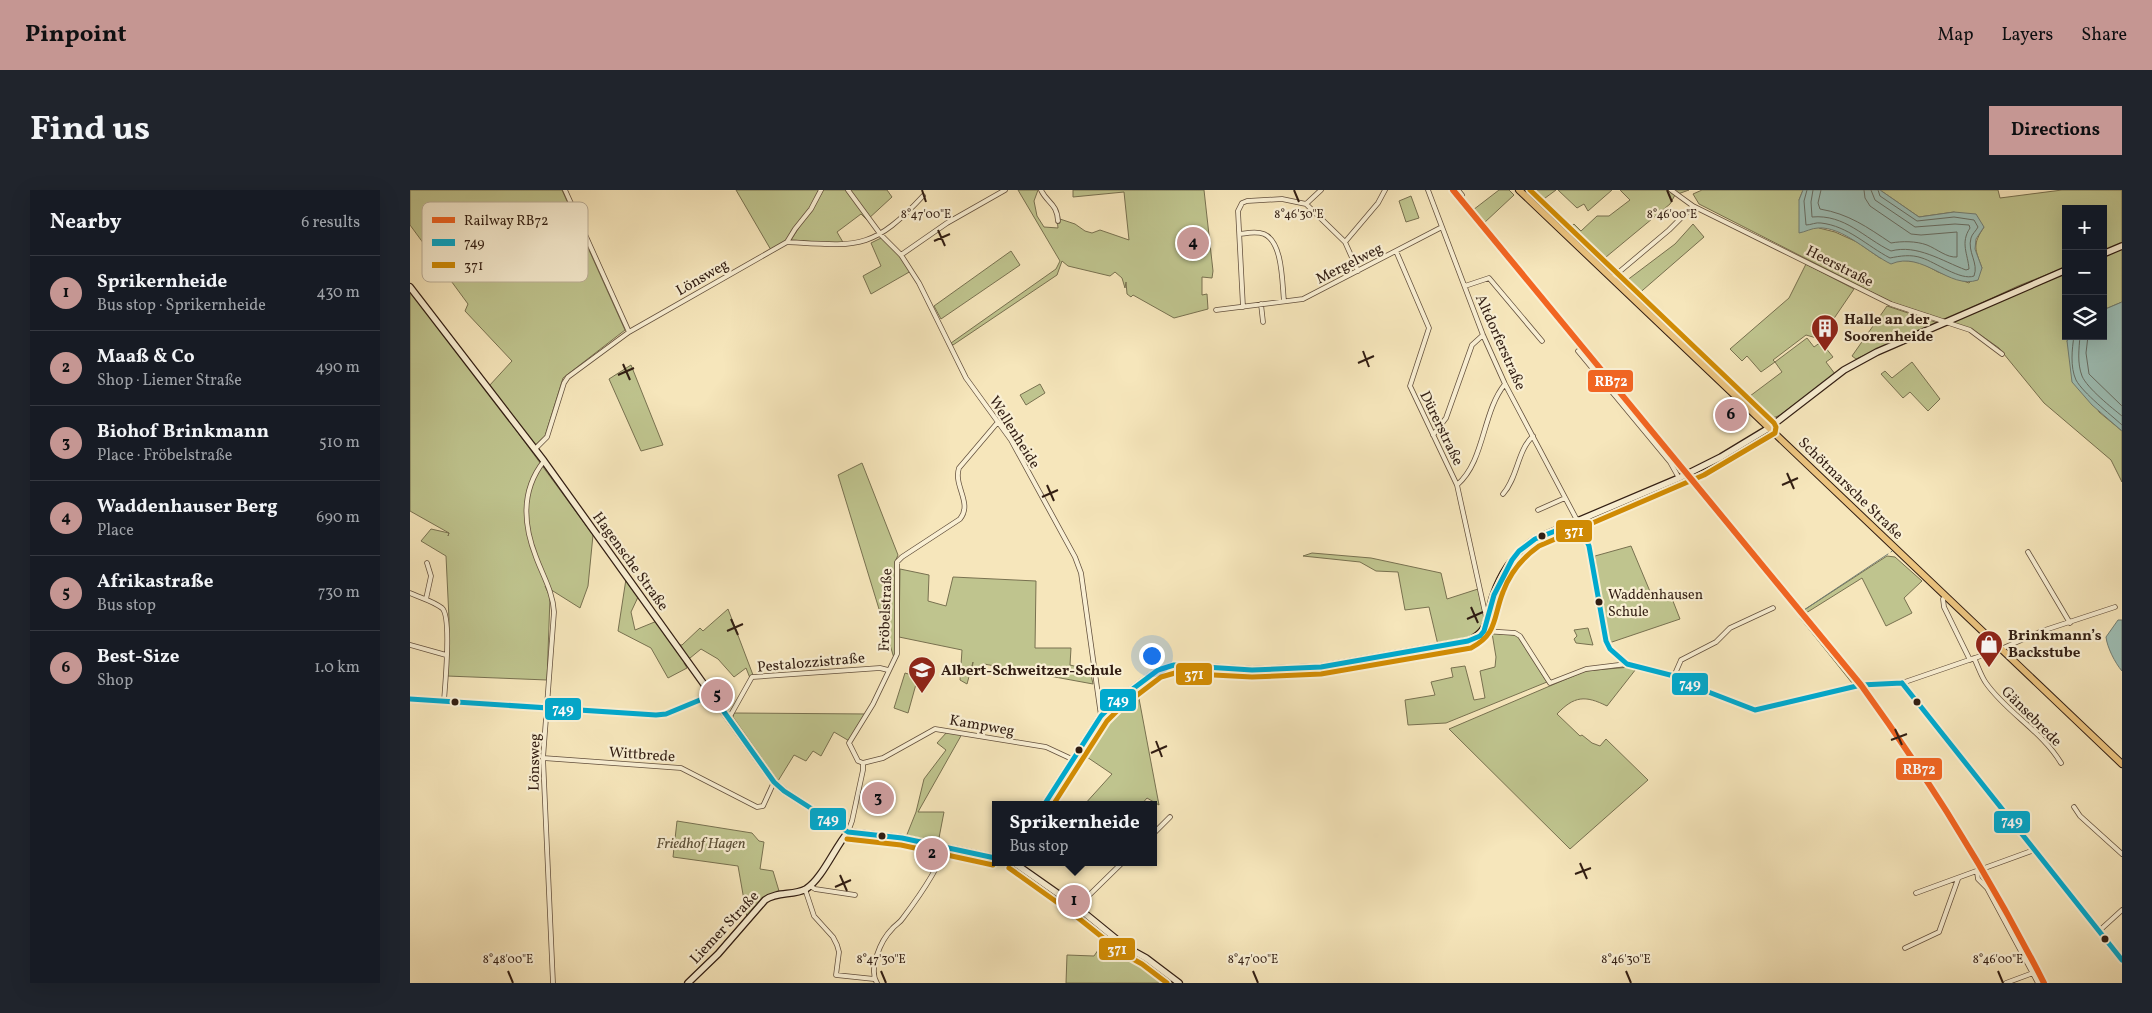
<!DOCTYPE html>
<meta charset="utf-8">
<style>
:root{--surface:#171b24;--page:#20242c;--text:#f1f3f6;--muted:#9ea1a6;--line:#363941;--accent:#c59692}
body{margin:0;font-family:Vollkorn,serif;background:var(--page);color:var(--text)}
.controls{position:absolute;right:15px;top:15px;display:grid;overflow:hidden;border-radius:0px;box-shadow:0 5px 20px #0002}
.controls button{width:45px;height:45px;display:grid;place-items:center;padding:0;border:0;border-bottom:1px solid var(--line);background:var(--surface);color:var(--text);font:25px sans-serif}
.you{position:absolute;left:741px;top:465px;width:18px;height:18px;margin:-12px;border:4px solid #fff;border-radius:50%;background:#1a73e8;box-shadow:0 0 0 8px #1a73e833}
.badge{display:grid;place-items:center;width:32px;height:32px;border-radius:50%;background:var(--accent);color:#111;font-size:16px;font-weight:700}
.pin{position:absolute;translate:-50% -50%;border:2px solid #fff;box-shadow:0 1px 5px #0006}
.popup{position:absolute;left:582px;top:611px;width:165px;height:65px;box-sizing:border-box;display:grid;place-content:center;border-radius:0px;background:var(--surface);filter:drop-shadow(0 1px 4px #0005);font-size:16px;white-space:nowrap;color:var(--muted)}
.popup b{font-size:19px;color:var(--text)}
.popup::after{content:'';position:absolute;left:50%;top:100%;margin-left:-10px;border:10px solid transparent;border-top-color:var(--surface)}
.list{margin:0;padding:0;list-style:none}
h2{display:flex;justify-content:space-between;align-items:center;height:65px;margin:0;padding:0 20px;font-size:21px}
h2 small{font-size:16px;font-weight:400;color:var(--muted)}
.list li{display:grid;grid-template-columns:32px 1fr auto;gap:15px;align-items:center;box-sizing:border-box;height:75px;padding:0 20px;border-top:1px solid var(--line)}
.list b{display:block;font-size:19px;white-space:nowrap}
.list p{margin:0;font-size:16px;white-space:nowrap;color:var(--muted)}
.list em{font-size:16px;font-style:normal;color:var(--muted)}
.icon{flex:none;width:28px;height:28px;fill:none;stroke:currentColor;stroke-width:2;stroke-linecap:round;stroke-linejoin:round}
.map{position:relative;flex:none;width:1712px;height:793px;overflow:hidden;border-radius:0px}
header{display:flex;align-items:center;gap:30px;box-sizing:border-box;height:70px;padding:0 25px;background:var(--accent);color:#111}
header strong{font-size:24px}
nav{display:flex;gap:28px;margin-inline-start:auto;font-size:18px}
.intro{display:flex;align-items:center;justify-content:space-between;box-sizing:border-box;height:120px;padding:0 30px}
h1{margin:0;font-size:35px}
.button{padding:12px 22px;border-radius:0px;background:var(--accent);color:#111;font-size:18px;font-weight:700}
main{display:flex;gap:30px;padding:0 30px}
aside{flex:1;background:var(--surface);border-radius:0px;box-shadow:0 5px 20px #0002}
.map>svg:first-child{display:block}
.green{fill:#bfc48e;stroke:#787150}
.water{fill:#9dbeb5;stroke:#727e74}
.lines{fill:none;stroke-linecap:round;stroke-linejoin:round}
.shore{stroke:#686e64;stroke-width:1}
.stream{stroke:#727e74;stroke-width:1}
.street-casing{stroke:#63503d;stroke-width:5.5}
.secondary-casing{stroke:#321e13;stroke-width:8}
.primary-casing{stroke:#321e13;stroke-width:8}
.street{stroke:#f9efd3;stroke-width:4}
.secondary{stroke:#f9efd3;stroke-width:5.5}
.primary{stroke:#ebc37e;stroke-width:6}
.bus-1-casing{stroke:#f9efd3;stroke-width:9}
.bus-2-casing{stroke:#f9efd3;stroke-width:9}
.bus-1{stroke:#00a9ce;stroke-width:5}
.bus-2{stroke:#d08b04;stroke-width:5}
.rail-1-casing{stroke:#f9efd3;stroke-width:10}
.rail-1{stroke:#f26522;stroke-width:6}
.ticks{fill:none;stroke:#321e13;stroke-width:2}
.bus-dot{fill:#321e13;stroke:#f9efd3;stroke-width:2}
.labels{text-anchor:middle;stroke-width:4.5;stroke-linejoin:round;paint-order:stroke}
.bus-label{font-size:14px;fill:#321e13;stroke:#f9efd3;text-anchor:start}
.street-label{font-size:15px;fill:#321e13;stroke:#f9efd3}
.poi-label{font-size:15px;font-weight:bold;fill:#321e13;stroke:#f9efd3;text-anchor:start}
.park-label{font-size:15px;font-style:italic;fill:#5c5038;stroke:#f9efd3}
.key{fill:#f9efd3;stroke:#bdb099;stroke-width:1}
.key-label{font-size:14px;fill:#321e13}
.ticks-label{font-size:12px;text-anchor:middle;fill:#321e13;stroke:#f9efd3;stroke-width:4.5;stroke-linejoin:round;paint-order:stroke}
.line-badge{stroke:#f9efd3;stroke-width:2}
.badge-label{font-size:14px;text-anchor:middle;font-weight:bold;fill:#fff}
</style>
<header>
<strong>Pinpoint</strong>
<nav><a>Map</a><a>Layers</a><a>Share</a></nav>
</header>
<div class="intro"><h1>Find us</h1><a class="button">Directions</a></div>
<main>
<aside>
<h2>Nearby<small>6 results</small></h2>
<ul class="list">
<li><span class="badge">1</span><div><b>Sprikernheide</b><p>Bus stop · Sprikernheide</p></div><em>430 m</em></li>
<li><span class="badge">2</span><div><b>Maaß &amp; Co</b><p>Shop · Liemer Straße</p></div><em>490 m</em></li>
<li><span class="badge">3</span><div><b>Biohof Brinkmann</b><p>Place · Fröbelstraße</p></div><em>510 m</em></li>
<li><span class="badge">4</span><div><b>Waddenhauser Berg</b><p>Place</p></div><em>690 m</em></li>
<li><span class="badge">5</span><div><b>Afrikastraße</b><p>Bus stop</p></div><em>730 m</em></li>
<li><span class="badge">6</span><div><b>Best-Size</b><p>Shop</p></div><em>1.0 km</em></li>
</ul>
</aside>
<div class="map">
<svg width="1712" height="793" viewBox="0 0 1712 793">
<rect width="100%" height="100%" fill="#f6e6bb"/>
<filter id="stains"><feTurbulence type="fractalNoise" baseFrequency=".004" numOctaves="4"/><feColorMatrix values="0 0 0 0 .2 0 0 0 0 .09 0 0 0 0 .02 0 0 0 .5 -.17"/></filter>
<radialGradient id="worn" r=".72"><stop offset=".6" stop-color="#630" stop-opacity="0"/><stop offset="1" stop-color="#630" stop-opacity=".3"/></radialGradient>
<path class="green" d="M0,0h152l63,140 -62,48 -18,58 -10,9 -46,-59 23,-25 -47,-50 3,-7 -58,-79z
M326,0h83l-8,17 -19,23 -6,11 -15,9z
M413,0h64l5,7 -25,23 -6,-6 -24,18 7,12 -53,-4z
M608,0h20l-4,11 3,15 7,11 14,1 -1,-10 18,6 10,7 7,2 8,-3 29,10 -5,-48 -51,5v-7h131l9,81 -1,7 -10,-1v18l5,-1 1,15 -34,9 -41,-23 -2,2 -4,-3 -1,-12 -1,6 -3,-10 -7,-6 -5,4 -42,-10 -6,-5 -5,14 -104,70 -2,-2 105,-74 4,-8z
M1089,0h10l5,5 -30,28 -11,-13z
M1113,0h33l-19,14z
M1148,0h54l-24,21 -4,-7 -7,4z
M1210,0h69l-14,5 -5,9 -70,58 -34,-31 8,-7 7,7 16,-15h12l21,-16z
M1292,0h101l-4,10 20,28 16,4 22,10 23,16 40,4 18,10 31,11 13,-15c-7,-19 -10,-23 2,-41l-30,-15 -35,5 -39,-27h118l2,8 62,-8h60v53l-19,8v-42h-37v58l-48,19 -73,34 -54,-18 -192,-98 -6,-10z
M1001,6l8,22 -13,4 -7,-21z
M1283,34l11,13 -68,59 -14,-12 53,-40z
M471,48l21,21 9,12 -40,23 -8,-18 18,-10 -10,-23z
M1712,58v54l-19,8v-54z
M601,61l9,14 -79,54 -7,-13z
M1396,74l48,25 -34,50 -14,-4 -33,25 2,2 -14,10 -14,-16 -5,5 -12,-12 59,-51z
M1656,82v64h4l-3,5 32,71 23,19v51l-11,-22 -67,-57 -45,-55 -27,-19 -22,-7z
M0,102l89,115 94,128 -5,51 -8,22 -35,-22 5,11 -3,83 -100,-4 2,-57 -3,-63 -25,-15 10,-12 18,4 -1,3 1,-3 -39,-22z
M1477,116l51,17 -82,36 -4,-3z
M1397,148l7,9 7,-5 12,15 -7,5 9,12 -55,41c-17,9 -23,-4 -34,-16l36,-27 -7,-10z
M1502,172l28,37 -12,12 -18,-19 -7,6 -22,-24 4,-3 7,7z
M221,175l32,80 -22,6 -32,-72z
M630,194l5,9 -19,12 -6,-10z
M452,273l36,92 -3,7 1,91 -2,5 -56,-183z
M1221,356l23,55 17,-5 9,23 -71,24 -11,-59 -3,-28z
M902,363l59,5 70,15 6,26 31,-10 7,30 -2,10 -15,11 -30,5 -9,-38 -24,3 -7,-38 -22,-1 -16,-9 -57,-6z
M1477,366l8,1 27,24 -18,17 8,15 -26,13 -24,-48 -56,35 -2,-3z
M490,379l29,6 -1,26 18,5 7,-29 83,4 -1,67h36l-1,17 20,5 3,14 -109,-20 -5,7 -7,-1 1,-8 -6,22 -7,-4 2,-30 -63,-13z
M216,389l13,16 -8,17 4,18 22,-9 18,24h7l18,-17 3,3 25,-22 25,66 -3,3 -4,-10 -12,9 -16,-18 -17,-10 -17,14 3,5 -19,10 -17,-30 -33,-17z
M1394,426l48,60 4,6 -4,1 -52,-65z
M1178,438l5,17 -17,-2 -2,-4 3,-3 -3,-6z
M1082,443l23,2 4,2 28,45 -101,41 -38,2 -3,-25 30,-5 -4,-13 22,-5 -2,-9 14,-2 9,34 11,-2 -5,-27 15,-4 1,-10z
M1220,477l6,2 -29,37c-22,-11 -33,-10 -50,8l23,22 2,-1 10,8 8,3 6,-7 42,41 -78,69 -121,-120 136,-58z
M495,483l13,4 -10,36 -14,-5z
M727,498l22,117 -12,-7 -6,7h-57l28,-31 -31,-21c19,-30 28,-43 56,-65z
M324,523l135,1 -18,28 -17,-10 -13,24 -8,-5 -7,10 -12,-6 -16,26 -45,-64z
M537,542l15,2 -44,78h26l-6,31 -32,-6 10,-25 8,-33 22,-29 -9,-7z
M267,631l75,12 7,8 5,1 -4,27 13,2 6,20 -11,5 -21,21 -9,-51 -65,-9z
M699,744l68,49h-111l1,-28 27,1z"/>
<path class="water" d="M1393,0h77l39,27 35,-5 22,2 8,13 -8,12 -1,10 7,19 -4,12c-29,10 -55,-30 -87,-16 -21,-10 -49,-38 -73,-36 -6,0 -13,4 -19,5v-33z
M1712,112v129l-30,-26 -20,-23 -5,-41 3,-5h33v-26z
M1708,430h4v51c-7,-8 -15,-24 -16,-34z"/>
<g class="lines">
<path class="shore" d="M1397,0l-3,11 2,24c5,0 10,-3 15,-2 27,3 46,23 69,35 10,-2 21,-4 32,0 13,4 39,23 52,18 5,-13 -7,-24 -3,-38 1,-4 5,-7 7,-11l-4,-7 -20,-3 -37,4 -37,-25 -2,-6
M1403,0l-2,12 1,15c33,-3 52,21 79,34 26,-7 51,10 75,19l3,-1c-1,-15 -9,-26 1,-41l-1,-3 -14,-1 -40,3 -40,-27 -4,-10
M1411,0l-3,13 2,6c29,5 47,18 71,34 11,-2 25,-2 36,2 10,4 20,13 30,12v-25l-36,3 -10,-1 -41,-28 -5,-8 -1,-8
M1664,146c-2,13 -4,31 2,44 7,13 34,34 46,45
M1670,146c-1,13 -3,27 2,40 5,12 30,32 40,40
M1678,146l-2,17 3,21 33,32"/>
<path class="stream" d="M1481,362l1,-1
M1394,420l84,-56
M1388,424l2,-2"/>
<g class="street-casing">
<path id="street" d="M155,0l64,142
M438,0l33,45 20,20 18,28 47,95 45,62 64,117 6,16 20,143
M631,0c6,13 16,13 17,31
M1018,0l55,145 22,49 73,138 11,24 17,95 4,8 17,15 47,12 75,32 12,1 100,-24 41,-2 99,-34 41,-18 73,-24
M1048,0l4,5
M1261,0l22,16 198,98 79,26 32,24
M896,14l15,-14
M830,44c8,-1 16,-3 24,0 19,8 18,49 20,67
M377,52c70,4 85,9 136,-46
M935,52l33,-39 7,-13
M986,61l33,77 -19,58 47,99 29,132
M491,65l46,-32 58,-33
M1202,88l57,-48 24,-24
M1055,96l24,-8 53,63
M851,114l2,18
M833,117l-5,-96 4,-8 5,-2 35,-2 24,5 39,38 13,29
M806,120l87,-11 139,-72
M1168,161l92,111 9,16
M1023,245l13,-17 26,-73 11,-10
M125,259l12,-12 17,-54 4,-6 61,-45 158,-90 8,-13 16,-20 10,-19
M134,271c-23,29 -21,63 -8,96 7,19 17,35 18,55l-11,146 10,225
M1047,295c28,-24 25,-73 48,-101
M1093,304c15,-17 14,-43 30,-58
M1128,320l27,-12
M1618,362l42,71
M0,403c11,5 23,8 32,15 10,9 3,77 2,93
M16,409l5,-23 -4,-13
M1533,409l1,8 26,53
M1074,441l31,2 5,3 30,47 36,-14 41,-5
M0,455l36,10
M1564,468c4,8 7,18 12,25 21,30 56,48 75,80
M1264,486l7,-16 35,-18 14,-14 43,-20
M1492,493l220,277
M0,509l246,16 10,-1 46,-19
M319,528l23,-41 128,-9 8,2
M133,568l138,10 76,39 6,-1 11,-24
M453,573l20,-5 52,-29 111,18 28,13
M1664,617l6,9 42,38
M438,642l4,-11 11,-51v-7l-5,-2 -9,-18 24,-39 24,-50v-92l5,-5 58,-38c13,-16 -7,-33 -1,-51l39,-46
M743,644l17,-17
M1567,682l1,7 9,9 51,95
M400,696l5,3 40,6
M395,699l9,27 19,21 4,8 2,7 -3,23 38,4
M1506,703l118,-43
M667,717l46,-45
M1689,741l23,-21
M1495,758l34,-16 19,-53
M467,793c-9,-14 4,-43 15,-54 3,-4 8,-6 11,-11 12,-16 37,-51 41,-70
M1596,793l27,-10"/>
</g>
<g class="secondary-casing">
<path id="secondary" d="M1693,64l19,-8
M0,97l134,174 230,321 10,9 64,41 54,6 93,20
M634,615l57,-89 13,-13 44,-33 16,-5 78,5 69,-3 147,-26c23,-11 18,-24 25,-45 8,-23 22,-44 42,-57l144,-61 42,-21 48,-29 75,-58 33,-18 189,-82
M603,672l64,45 49,40 20,11 33,25
M278,793l30,-29 47,-54c13,-9 28,-4 41,-11 16,-10 29,-42 42,-57"/>
</g>
<g class="primary-casing">
<path id="primary" d="M1109,0l603,574"/>
</g>
<use href="#street" class="street"/>
<use href="#secondary" class="secondary"/>
<use href="#primary" class="primary"/>
<g class="bus-1-casing">
<path id="bus-1" d="M1168,332l11,24 17,95 4,8 17,15 47,12 24,12 57,22 106,-25 41,-2
M1492,493l220,277
M302,505l62,87 10,9 64,41 54,6 93,20
M0,509l246,16 10,-1 46,-19
M634,615l57,-89 13,-13 44,-33 16,-5 78,5 69,-3 147,-26 12,-5 4,-5 10,-36 18,-35 7,-9 16,-12 43,-17"/>
</g>
<g class="bus-2-casing">
<path id="bus-2" d="M643,615l54,-84 12,-12 42,-32 14,-4 77,4 69,-3 150,-26c27,-14 22,-31 32,-56 7,-19 19,-34 36,-46l165,-71 71,-42 1,-6 -2,-4 -244,-233
M437,649l54,6 92,20
M599,678l63,45 50,40 20,11 25,19"/>
</g>
<use href="#bus-1" class="bus-1"/>
<use href="#bus-2" class="bus-2"/>
<g class="rail-1-casing">
<path id="rail-1" d="M1043,0l408,495c69,95 130,194 183,298"/>
</g>
<use href="#rail-1" class="rail-1"/>
</g>
<path class="ticks" d="M512,0l4,12M884,0l5,12M1257,0l5,12M528,40l7,16M524,51l16,-7M953,161l6,16M948,173l16,-7M213,174l7,16M208,185l16,-7M1377,283l7,16M637,295l7,16M1372,295l16,-7M632,307l16,-7M1061,417l7,16M321,429l7,16M1057,429l16,-7M317,441l16,-7M1485,539l7,16M1481,550l16,-6M746,551l6,16M741,563l16,-7M1170,673l7,16M1165,684l16,-6M430,685l7,16M425,697l16,-7M98,781l5,12M471,781l5,12M843,781l5,12M1216,781l5,12M1588,781l5,12"/>
<defs>
<g id="building-pin" transform="scale(1.4375)"><path d="M0 17L-7.5 6A9.5 9.5 0 1 1 7.5 6Z" fill="#8f2418" stroke="#f9efd3"/><path d="M-4-6H4V6H1V3H-1V6H-4ZM-2.5-4.3h1.7v1.8h-1.7ZM.8-4.3h1.7v1.8H.8ZM-2.5-1h1.7V.8h-1.7ZM.8-1h1.7V.8H.8Z" fill="#fff"/></g>
<g id="shop-pin" transform="scale(1.4375)"><path d="M0 17L-7.5 6A9.5 9.5 0 1 1 7.5 6Z" fill="#8f2418" stroke="#f9efd3"/><path d="M-5-2.5h2.3a2.7 3.5 0 0 1 5.4 0H5L5.5 6h-11ZM-1.5-2.5h3a1.5 2.3 0 0 0-3 0Z" fill="#fff"/></g>
<g id="school-pin" transform="scale(1.4375)"><path d="M0 17L-7.5 6A9.5 9.5 0 1 1 7.5 6Z" fill="#8f2418" stroke="#f9efd3"/><path d="M0-5L7-2L0 1L-7-2ZM-4 1L0 2.5L4 1V4Q0 6-4 4Z" fill="#fff"/></g>
</defs>
<g fill-rule="evenodd">
<use href="#building-pin" x="1415" y="138"/>
<use href="#shop-pin" x="1579" y="454"/>
<use href="#school-pin" x="512" y="480"/>
</g>
<g class="bus-dot">
<circle cx="1132" cy="346" r="4.5"/>
<circle cx="1189" cy="412" r="4.5"/>
<circle cx="45" cy="512" r="4.5"/>
<circle cx="1507" cy="512" r="4.5"/>
<circle cx="669" cy="560" r="4.5"/>
<circle cx="472" cy="646" r="4.5"/>
<circle cx="1695" cy="749" r="4.5"/>
</g>
<g class="labels">
<g class="bus-label">
<text x="1198" y="409">Waddenhausen<tspan x="1198" dy="17">Schule</tspan></text>
</g>
<g class="street-label">
<text transform="translate(939 73) rotate(-27)" y="5">Mergelweg</text>
<text transform="translate(1430 76) rotate(27)" y="5">Heerstraße</text>
<text transform="translate(292 87) rotate(-30)" y="5">Lönsweg</text>
<text transform="translate(1091 152) rotate(66)" y="5">Altdorferstraße</text>
<text transform="translate(1032 238) rotate(64)" y="5">Dürerstraße</text>
<text transform="translate(605 242) rotate(58)" y="5">Wellenheide</text>
<text transform="translate(1441 298) rotate(44)" y="5">Schötmarsche Straße</text>
<text transform="translate(221 371) rotate(54)" y="5">Hagensche Straße</text>
<text transform="translate(475 420) rotate(-88)" y="5">Fröbelstraße</text>
<text transform="translate(401 472) rotate(-5)" y="5">Pestalozzistraße</text>
<text transform="translate(1622 526) rotate(45)" y="5">Gänsebrede</text>
<text transform="translate(572 535) rotate(10)" y="5">Kampweg</text>
<text transform="translate(232 564) rotate(4)" y="5">Wittbrede</text>
<text transform="translate(124 572) rotate(-89)" y="5">Lönsweg</text>
<text transform="translate(314 737) rotate(-47)" y="5">Liemer Straße</text>
</g>
<g class="poi-label">
<text x="1434" y="134">Halle an der<tspan x="1434" dy="17">Soorenheide</tspan></text>
<text x="1598" y="450">Brinkmann’s<tspan x="1598" dy="17">Backstube</tspan></text>
<text x="531" y="485">Albert-Schweitzer-Schule</text>
</g>
<g class="park-label">
<text x="291" y="658">Friedhof Hagen</text>
</g>
</g>
<rect x="12" y="12" width="166" height="80" rx="8" class="key"/>
<rect x="22" y="27" width="23" height="6" fill="#f26522"/>
<rect x="22" y="49" width="23" height="7" fill="#00a9ce"/>
<rect x="22" y="72" width="23" height="6" fill="#d08b04"/>
<g class="key-label">
<text x="54" y="35">Railway RB72</text>
<text x="54" y="57">749</text>
<text x="54" y="80">371</text>
</g>
<g class="ticks-label">
<text x="516" y="28">8°47'00"E</text>
<text x="889" y="28">8°46'30"E</text>
<text x="1262" y="28">8°46'00"E</text>
<text x="98" y="773">8°48'00"E</text>
<text x="471" y="773">8°47'30"E</text>
<text x="843" y="773">8°47'00"E</text>
<text x="1216" y="773">8°46'30"E</text>
<text x="1588" y="773">8°46'00"E</text>
</g>
<g class="line-badge">
<rect x="1177" y="179" width="47" height="24" rx="5" fill="#f26522"/>
<rect x="1145" y="329" width="38" height="24" rx="5" fill="#d08b04"/>
<rect x="765" y="472" width="38" height="24" rx="5" fill="#d08b04"/>
<rect x="1261" y="482" width="38" height="24" rx="5" fill="#00a9ce"/>
<rect x="689" y="498" width="38" height="24" rx="5" fill="#00a9ce"/>
<rect x="134" y="507" width="38" height="24" rx="5" fill="#00a9ce"/>
<rect x="1485" y="567" width="48" height="24" rx="5" fill="#f26522"/>
<rect x="399" y="617" width="38" height="24" rx="5" fill="#00a9ce"/>
<rect x="1583" y="620" width="38" height="24" rx="5" fill="#00a9ce"/>
<rect x="688" y="747" width="38" height="24" rx="5" fill="#d08b04"/>
</g>
<g class="badge-label">
<text x="1201" y="196">RB72</text>
<text x="1164" y="346">371</text>
<text x="784" y="489">371</text>
<text x="1280" y="499">749</text>
<text x="708" y="515">749</text>
<text x="153" y="524">749</text>
<text x="1509" y="584">RB72</text>
<text x="418" y="634">749</text>
<text x="1602" y="636">749</text>
<text x="707" y="764">371</text>
</g>
<rect width="100%" height="100%" filter="url(#stains)"/>
<rect width="100%" height="100%" fill="url(#worn)"/>
</svg>
<div class="controls">
<button>+</button>
<button>−</button>
<button><svg class="icon" aria-label="layers" viewBox="0 0 24 24"><path d="M12 4l9 5-9 5-9-5zM3 14l9 5 9-5"/></svg></button>
</div>
<div class="you"></div>
<div class="pin badge" style="left:664px;top:711px">1</div>
<div class="popup"><b>Sprikernheide</b>Bus stop</div>
<div class="pin badge" style="left:522px;top:664px">2</div>
<div class="pin badge" style="left:468px;top:608px">3</div>
<div class="pin badge" style="left:783px;top:53px">4</div>
<div class="pin badge" style="left:307px;top:505px">5</div>
<div class="pin badge" style="left:1321px;top:225px">6</div>
</div>
</main>
